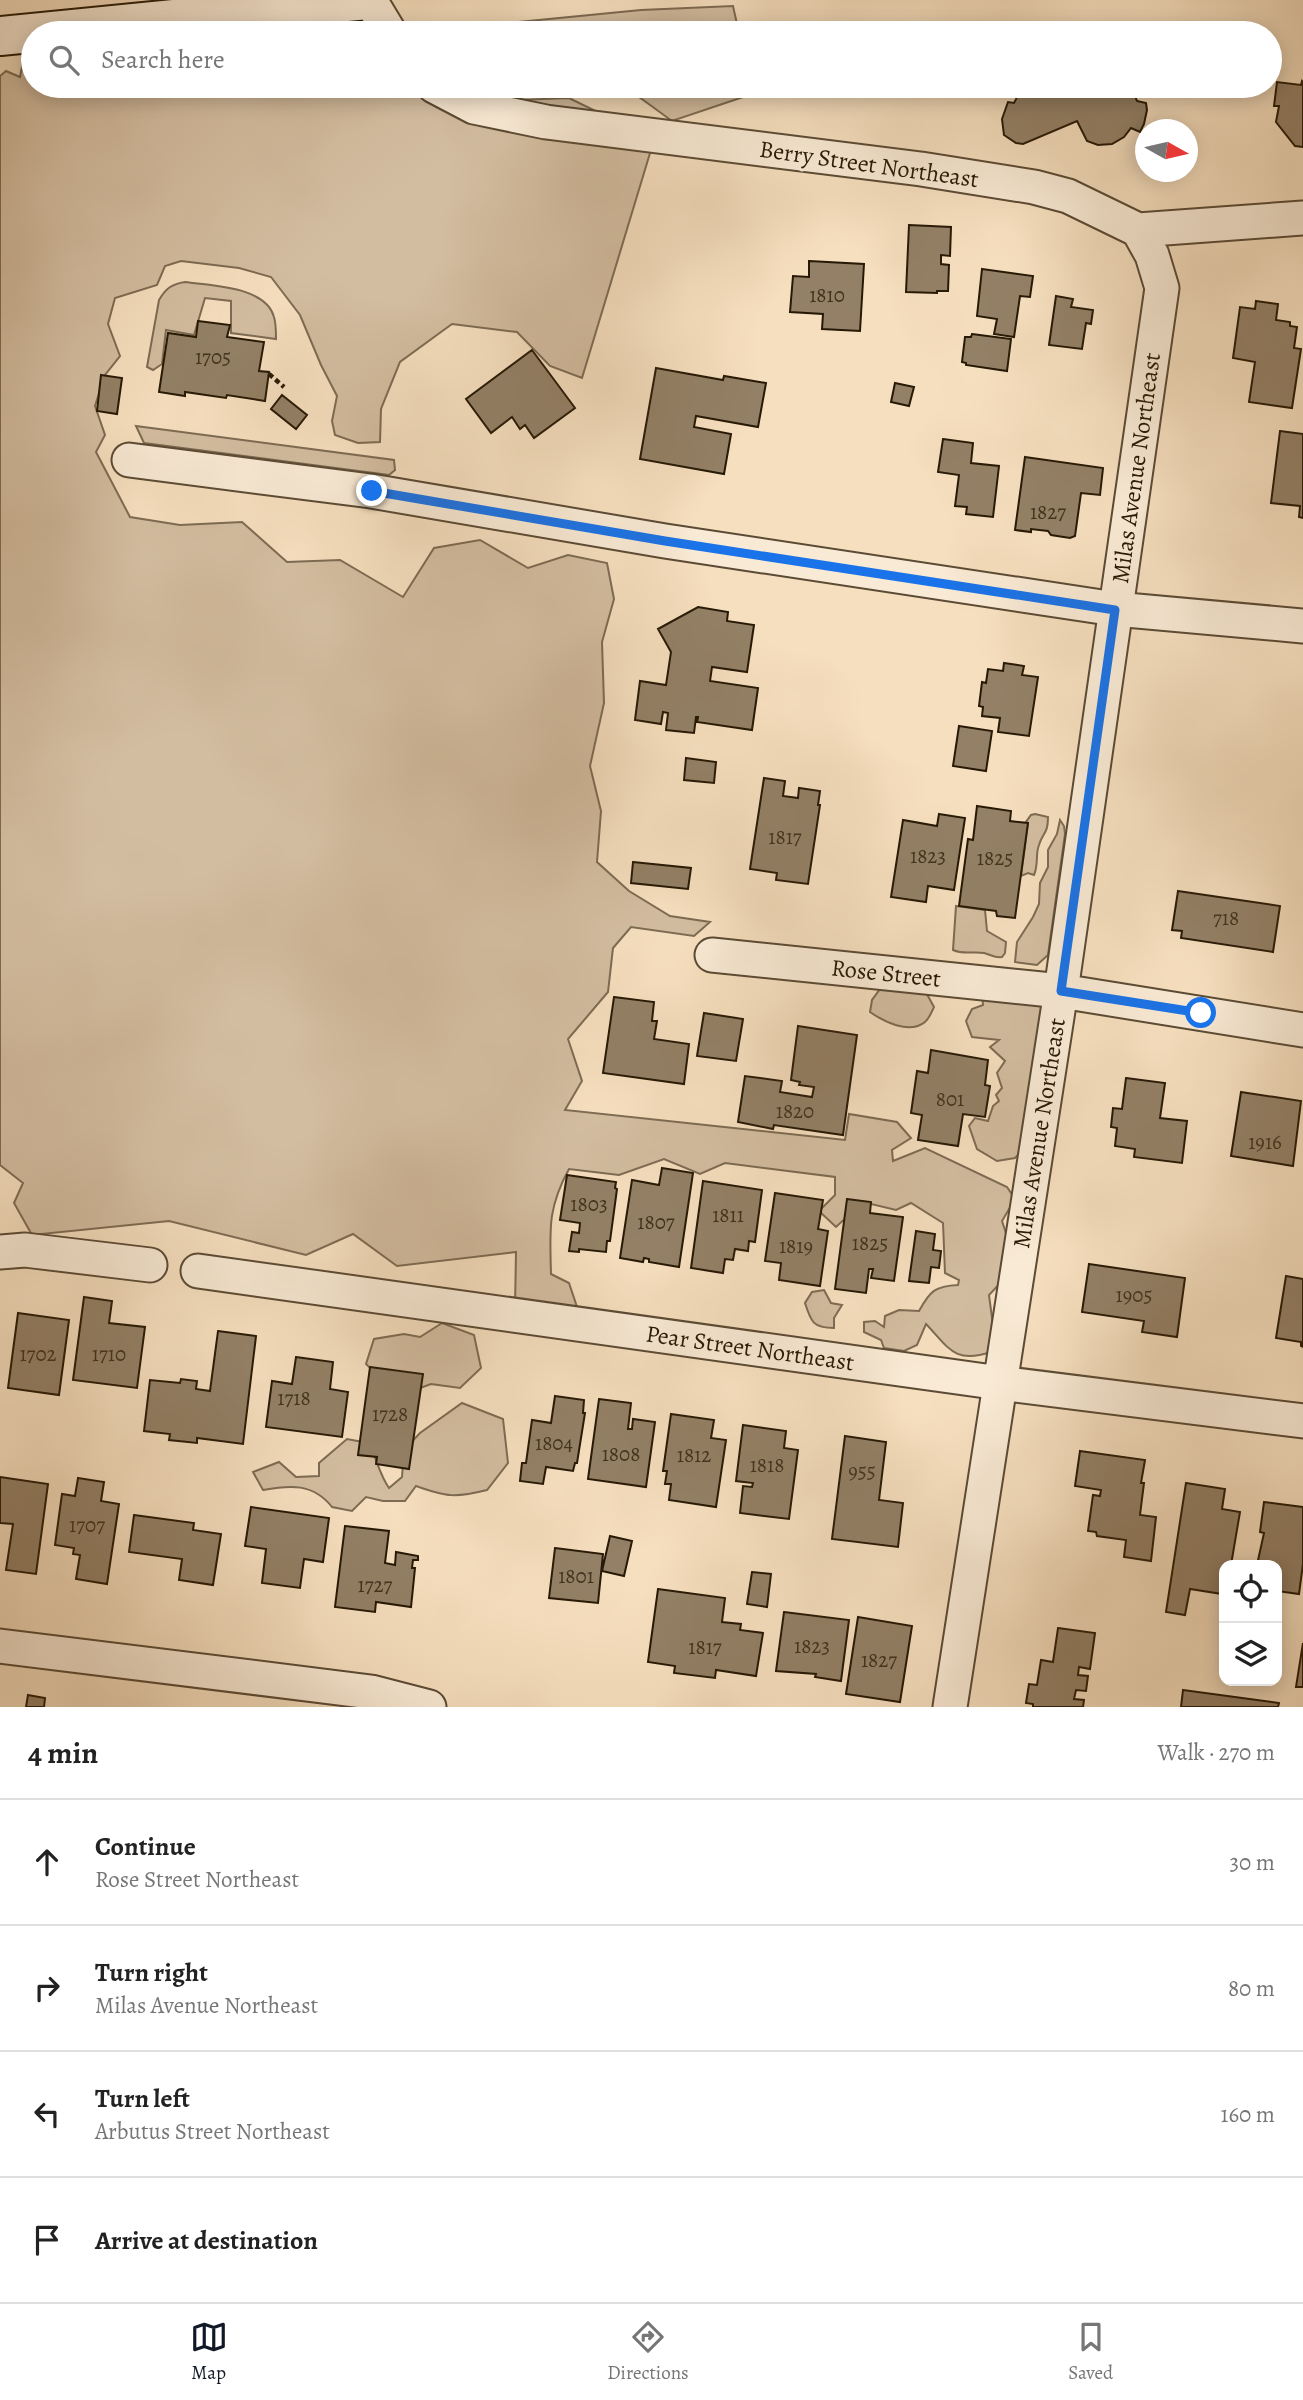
<!DOCTYPE html>
<meta charset="utf-8">
<style>
:root{--surface:#fff;--page:#f2f2f2;--text:#222;--muted:#767676;--line:#e0e0e0;--accent:#111827}
body{margin:0;font-family:Alegreya,serif;background:var(--page);color:var(--text)}
.controls{position:absolute;right:21px;bottom:21px;display:grid;overflow:hidden;border-radius:14px;box-shadow:0 4px 18px #0003}
.controls button{width:63px;height:63px;display:grid;place-items:center;padding:0;border:0;border-bottom:2px solid var(--line);background:var(--surface);color:var(--text);font:35px sans-serif}
.compass{position:absolute;left:1135px;top:119px;width:63px;height:63px;border-radius:50%;background:var(--surface);box-shadow:0 4px 18px #0003;rotate:98deg}
.stop{position:absolute;width:21px;height:21px;margin:-16px;border:5px solid #1a73e8;border-radius:50%;background:#fff}
.stop.end{background:#1a73e8;border-color:#fff;box-shadow:0 2px 7px #0008}
.list{margin:0;padding:0;list-style:none}
h2{display:flex;justify-content:space-between;align-items:center;height:91px;margin:0;padding:0 28px;font-size:30px}
h2 small{font-size:23px;font-weight:400;color:var(--muted)}
.list li{display:grid;grid-template-columns:46px 1fr auto;gap:21px;align-items:center;box-sizing:border-box;height:126px;padding:0 28px;border-top:2px solid var(--line)}
.list b{display:block;font-size:26px;white-space:nowrap}
.list p{margin:0;font-size:23px;white-space:nowrap;color:var(--muted)}
.list em{font-size:23px;font-style:normal;color:var(--muted)}
.icon{flex:none;width:38px;height:38px;fill:none;stroke:currentColor;stroke-width:2;stroke-linecap:round;stroke-linejoin:round}
.map{position:relative;flex:none;width:1303px;height:1707px;overflow:hidden}
.search{position:absolute;background:var(--surface);box-shadow:0 4px 18px #0003;left:21px;right:21px;top:21px;height:77px;display:flex;align-items:center;gap:18px;box-sizing:border-box;padding:0 24px;border-radius:38px;color:var(--muted);font-size:26px}
.sheet{height:595px;background:var(--surface)}
nav{display:flex;justify-content:space-around;align-items:center;box-sizing:border-box;height:98px;border-top:2px solid var(--line);background:var(--surface);font-size:19px;color:var(--muted)}
nav a{display:grid;justify-items:center;gap:4px}
nav .on{color:var(--accent)}
.map>svg:first-child{display:block}
.green{fill:#d3bda0;stroke:#7d6b53;stroke-width:2}
.building{fill:#938066;stroke:#271906;stroke-width:2}
.lines{fill:none;stroke-linecap:round;stroke-linejoin:round}
.street-casing{stroke:#5b4a34;stroke-width:37}
.secondary-casing{stroke:#271906;stroke-width:42}
.path{stroke:#271906;stroke-width:4.5;stroke-dasharray:5 3.5;stroke-linecap:butt}
.street{stroke:#f9ead5;stroke-width:33}
.secondary{stroke:#f9ead5;stroke-width:38}
.route{stroke:#1a73e8;stroke-width:9}
.labels{text-anchor:middle;stroke-width:6;stroke-linejoin:round;paint-order:stroke}
.number-label{font-size:21px;fill:#42331e}
.street-label{font-size:24px;fill:#271906;stroke:#f9ead5}
</style>
<div class="map">
<svg width="1303" height="1707" viewBox="0 0 1303 1707">
<rect width="100%" height="100%" fill="#f6dfbf"/>
<filter id="stains"><feTurbulence type="fractalNoise" baseFrequency=".00286" numOctaves="4"/><feColorMatrix values="0 0 0 0 .2 0 0 0 0 .09 0 0 0 0 .02 0 0 0 .5 -.17"/></filter>
<radialGradient id="worn" r=".72"><stop offset=".6" stop-color="#630" stop-opacity="0"/><stop offset="1" stop-color="#630" stop-opacity=".3"/></radialGradient>
<path class="green" d="M733,6l6,27h-263l31,-10 134,-13z
M33,52v34h445l-8,29 47,-15 52,-2 47,23 44,-1 -78,258 -32,-12 -33,-34 -65,-8 -52,38 -19,47 -1,33 -22,1 -23,-8 -3,-14 5,-25 -16,-31 -21,-50 -29,-38 -32,-9 -58,-7 -16,5 -8,19 -42,13 -7,26 12,32 -15,19 -10,31 10,29 -9,17 34,65 50,8 62,-3 45,40 53,-2 63,37 31,-49 46,-8 48,28 40,-13 39,8 7,36 -12,43 2,61 -14,63 11,45 -4,51 32,29 41,25 40,6 -16,14 -63,-9 -18,21 -5,44 -40,47 14,42 -17,29 280,30 4,-26 48,8 14,16 -19,12 1,11 32,-13 82,39 8,12 -13,22 8,24 -5,33 -16,17 5,38 -3,19c-37,12 -42,-4 -65,-28l-9,21 -13,6 -20,-3 -3,-8 -17,-8v-10l11,-1 9,6 1,-11 14,-6 20,1c11,-20 16,-25 39,-26l1,-5 -14,-7 -2,-50 -32,-20 -15,7 -33,-8 -27,25 -17,-16 16,-16v-18l-110,-14 -25,11 -36,-15 -45,16 -50,-6c-22,40 -19,62 -18,105l18,9 11,33 -65,-9 1,-55 -119,14 -44,-32 -47,21 -137,-34 -137,14 -18,-32 9,-20 -23,-18v-1089l6,-5 14,6 4,-21z
M617,86h133l2,8 -80,27 -44,-32z
M185,282c25,4 81,4 89,35 2,6 2,15 2,22l-45,-6v-32l-26,-3 -11,37 -28,-5 -4,34 -9,6 -6,-3 12,-67c7,-12 13,-16 26,-18z
M136,426l258,34 1,10 -6,5 -245,-32z
M1035,814l13,3c0,17 -5,15 -9,28 -4,10 0,18 -5,30l-6,-2 -7,3 7,-53 -2,-1 5,-7z
M1060,820l4,6 1,8 -17,121 -11,10 -22,-3 2,-20 16,-25 6,-13 1,-21 8,-16v-17l9,-16z
M956,906l29,4 2,21 19,11 -1,11 -3,4c-8,1 -10,-2 -18,-4 -11,-2 -20,2 -31,-3z
M883,985l40,2 11,20c-2,4 -5,12 -9,15 -16,13 -42,-1 -55,-10l2,-12z
M982,994l68,3 -20,146 -15,15 -18,3 -20,-12 -8,-23 6,-8 13,3 5,-15 6,-5 -3,-6 6,-7 -5,-15 8,-12 -15,-14 9,-7 -27,-3 -6,-16 6,-12 11,-4z
M824,1290l7,13 11,2 -8,13v10c-21,0 -23,-6 -29,-25l7,-11z
M442,1323l32,12 7,33 -21,20 -29,-4 -19,7 -19,-1 -27,-26 8,-25 30,-5 16,3z
M462,1403l41,16 5,44 -21,27c-32,8 -40,7 -71,-4l-11,15h-22l-17,-4 -14,14 -20,-4c-19,-24 -42,-22 -69,-17l-10,-18 26,-10 17,15 23,-1v-13l28,-24 21,4c9,15 11,31 21,45l13,-11 2,-27 16,-17z"/>
<path class="building" d="M1302,81l1,1v65l-8,-1 -19,-24 3,-16h-5l3,-24 24,3z
M1029,86h105l3,6 -3,2 3,7 9,2 1,7 -3,14 -4,8 -9,-4 -7,9 -12,7 -14,1 -11,-4 -10,-20 -54,23 -7,-1 -12,-8 -2,-16 6,-17 6,1 8,-15z
M909,225l42,2 -1,29 -9,-1v9l8,1 -1,26h-11v2l-31,-1z
M809,261l55,3 -4,67 -38,-2 1,-15 -33,-2 3,-36 16,1z
M982,269l51,7 -3,21 -10,-1 -6,41 -20,-3 3,-15 -20,-3z
M1056,296l17,3 -2,8 22,3 -2,14 -5,-1 -4,26 -33,-4z
M1256,301l22,3 -2,16 14,2v4l7,1 -3,21 7,1 -9,59 -43,-6 6,-40 -22,-4 7,-51 15,2z
M198,321l32,4 -3,12 37,5 -5,29 10,1 -4,29 -38,-6 -1,3 -41,-6v4l-26,-4 9,-59 28,4z
M972,334l39,5 -4,32 -41,-6v-2l-4,-1 3,-25h6z
M532,350l43,58 -41,30 -9,-13 -5,4 -8,-12 -21,16 -25,-34z
M656,368l67,12 1,-4 42,7 -8,44 -62,-11 -2,11 37,7 -7,40 -84,-15z
M101,375l21,3 -5,36 -20,-3z
M895,383l19,4 -5,19 -18,-4z
M282,395l25,20 -11,14 -25,-20z
M1280,431l23,3v84l-4,-1 1,-11 -29,-3z
M943,439l30,4 -2,20 28,3 -6,51 -27,-3 1,-7 -12,-1 4,-31 -21,-3z
M1025,457l78,11 -3,27 -19,-2 -6,43 -5,2 -19,-3 -3,-4 -17,-2v3l-16,-2z
M698,607l30,5 -1,9 27,4 -7,47 -35,-5 -2,14 48,7 -6,42 -55,-8 1,-5h-2l-2,16 -28,-3 2,-17 -5,-1 -2,12 -26,-4 5,-39 26,4 5,-33 -13,-23z
M1004,663l20,3 -2,9 16,2 -9,59 -31,-4 2,-14 -18,-2 1,-9 -4,-1 3,-24 4,1 2,-14 15,2z
M959,726l33,5 -6,40 -33,-5z
M686,758l30,4 -2,21 -30,-3z
M764,778l21,3 -2,15 15,2 1,-10 21,3 -2,14h2l-12,79 -32,-4 1,-7 -27,-4z
M977,806l34,5 -1,10 18,2 -13,95 -18,-2 -1,-5 -37,-5 9,-67 5,1z
M939,814l26,4 -11,72 -26,-4 -2,16 -35,-5 12,-77 34,6z
M633,862l58,6 -3,21 -57,-6z
M1178,891l102,15 -7,46 -92,-14 1,-7 -10,-1z
M614,997l40,5 -2,19h5l-3,18 35,5 -5,40 -81,-11z
M704,1013l39,6 -7,42 -39,-5z
M798,1026l59,9 -14,100 -69,-10 -1,4 -35,-7 7,-46 37,5 -2,11 32,5 2,-10 -15,-2 1,-3 -9,-2z
M931,1050l57,10 -3,25 5,1 -5,31 -22,-3 -5,32 -40,-6 4,-25 -11,-2 6,-42 11,2z
M1126,1078l39,5 -5,35 27,3 -5,42 -48,-6 1,-8 -20,-3 2,-18 -6,-1 2,-19 9,1z
M1241,1092l60,9 -8,65 -62,-10z
M662,1168l31,5 -14,94 -30,-5v-3l-5,-1 -1,4 -23,-4 12,-78 27,5z
M567,1175l49,7 -1,6 2,1 -7,52h-3l-1,11 -27,-3v3l-10,-1 3,-19 7,1 1,-10 -20,-3z
M703,1181l59,9 -7,52 -6,-1 -1,10 -13,-2 -2,11 -8,-1 -2,14 -32,-5z
M775,1193l48,7 -5,29 10,2 -8,55 -41,-6 2,-17 -16,-2z
M847,1199l24,3 -1,11 33,4 -9,64 -23,-3 2,-9h-4l-3,24 -31,-4z
M916,1231l19,3 -2,16 8,1 -2,17 -8,-1 -2,16 -20,-2z
M1089,1264l96,14 -8,59 -35,-5 2,-11 -62,-9z
M1286,1276l17,3v68l-2,-1v-4l-25,-4z
M84,1297l28,4 -3,22 36,4 -8,61 -64,-8z
M18,1313l51,7 -10,75 -51,-7z
M218,1331l38,5 -13,108 -46,-6v5l-28,-3 1,-6 -26,-3 6,-51 30,3 1,-4 16,2 -1,8 14,2z
M296,1357l37,5 -3,27 18,3 -6,45 -76,-10 6,-46 20,3z
M370,1367l53,7 -14,95 -33,-5 1,-7 -19,-2z
M555,1396l29,4 -1,13h2l-8,50h-2l-2,8 -27,-4 -3,17 -23,-3 2,-18h4l6,-43 19,3z
M599,1399l32,4 -3,26h4l1,-10 22,3 -9,65 -58,-8z
M671,1414l43,6 -3,18 15,2 -10,67 -47,-7 2,-16h-6l2,-13h-4z
M743,1425l43,6 -2,17 14,2 -9,69 -49,-6 3,-27 9,1 1,-4 -17,-2z
M845,1436l41,6 -7,58 24,3 -5,44 -66,-8z
M1080,1451l65,9 -4,23h3l-4,32 16,2 -5,44 -27,-4 2,-17 -29,-4 -1,-4 -8,-1 5,-36 7,1 1,-6 -26,-4z
M0,1477l48,7 -12,90 -30,-4 7,-46 -13,-1z
M78,1478l26,4 -3,19 18,3 -12,80 -31,-5 4,-24 -7,-1 1,-6 -19,-3 7,-51 13,2z
M1186,1483l39,6 -3,20 18,3 -9,53h-7l-2,29 -32,-5 -5,26 -19,-3z
M1264,1502l39,5v57l-4,30 -22,-3v-26h-20l7,-32 -4,-1z
M251,1507l78,11 -6,44 -19,-3 -4,29 -38,-5 4,-34 -21,-3z
M134,1515l60,8 -1,7 28,4 -8,51 -34,-5 3,-21 -53,-7z
M345,1526l44,5 -4,32 10,2 1,-13 22,4v4h-5l-1,8h3l-4,39 -35,-5 -1,10 -40,-5z
M610,1536l22,5 -8,35 -22,-5z
M555,1548l48,6 -5,49 -49,-5z
M752,1572l19,2 -4,33 -20,-3z
M658,1589l67,9 -3,24 19,2 -1,6 23,3 -7,43 -40,-6 -1,8 -41,-5 1,-7 -27,-4z
M784,1612l65,8 -8,61 -26,-4 1,-3 -40,-3z
M858,1617l54,9 -12,76 -54,-8z
M1058,1628l37,5 -5,36 -11,-2 -1,8 10,1 -2,15 -10,-1 -2,9 10,1 -1,7h-50v-3l-7,-1 3,-19 8,1 4,-25 12,2z
M1303,1643v44h-7z
M1183,1690l96,13 -1,4h-97z
M28,1695l17,3 -1,9h-18z"/>
<g class="lines">
<g class="street-casing">
<path id="street" d="M370,0l20,33
M434,86l40,21 72,15 375,47 113,18 34,9 70,34 165,-12
M129,460l242,31 294,50 450,68 188,17
M712,955l349,36 242,39
M0,1252l25,-2 125,15
M198,1271l802,112 303,38
M0,1646l371,46 58,15
M950,1707l111,-716 101,-703 -10,-33 -14,-25"/>
</g>
<g class="secondary-casing">
<path id="secondary" d="M0,36l367,-36"/>
</g>
<path class="path" d="M269,374l15,13"/>
<use href="#street" class="street"/>
<use href="#secondary" class="secondary"/>
</g>
<g class="lines">
<path class="route" d="M372,491l293,50 450,69 -54,381 140,22"/>
</g>
<g class="labels">
<g class="number-label">
<text x="827" y="302">1810</text>
<text x="213" y="364">1705</text>
<text x="1048" y="519">1827</text>
<text x="785" y="844">1817</text>
<text x="928" y="863">1823</text>
<text x="995" y="865">1825</text>
<text x="1226" y="925">718</text>
<text x="950" y="1106">801</text>
<text x="795" y="1118">1820</text>
<text x="1265" y="1149">1916</text>
<text x="589" y="1211">1803</text>
<text x="728" y="1222">1811</text>
<text x="656" y="1229">1807</text>
<text x="870" y="1250">1825</text>
<text x="796" y="1253">1819</text>
<text x="1134" y="1302">1905</text>
<text x="38" y="1361">1702</text>
<text x="109" y="1361">1710</text>
<text x="294" y="1405">1718</text>
<text x="390" y="1421">1728</text>
<text x="554" y="1450">1804</text>
<text x="621" y="1461">1808</text>
<text x="694" y="1462">1812</text>
<text x="767" y="1472">1818</text>
<text x="862" y="1478">955</text>
<text x="87" y="1532">1707</text>
<text x="576" y="1583">1801</text>
<text x="375" y="1592">1727</text>
<text x="812" y="1653">1823</text>
<text x="705" y="1654">1817</text>
<text x="879" y="1667">1827</text>
</g>
<g class="street-label">
<text transform="translate(869 164) rotate(8)" y="8">Berry Street Northeast</text>
<text transform="translate(1136 468) rotate(-82)" y="8">Milas Avenue Northeast</text>
<text transform="translate(886 973) rotate(6)" y="8">Rose Street</text>
<text transform="translate(1039 1133) rotate(-81)" y="8">Milas Avenue Northeast</text>
<text transform="translate(750 1348) rotate(8)" y="8">Pear Street Northeast</text>
</g>
</g>
<rect width="100%" height="100%" filter="url(#stains)"/>
<rect width="100%" height="100%" fill="url(#worn)"/>
</svg>
<div class="controls">
<button><svg class="icon" aria-label="locate" viewBox="0 0 24 24"><circle cx="12" cy="12" r="6"/><path d="M12 2v4M12 18v4M2 12h4M18 12h4"/></svg></button>
<button><svg class="icon" aria-label="layers" viewBox="0 0 24 24"><path d="M12 4l9 5-9 5-9-5zM3 14l9 5 9-5"/></svg></button>
</div>
<svg class="compass" viewBox="-18 -18 36 36"><path d="M0-13l5 13h-10z" fill="#e53935"/><path d="M0 13l5-13h-10z" fill="#767676"/></svg>
<div class="stop" style="left:1201px;top:1013px"></div>
<div class="stop end" style="left:372px;top:491px"></div>
<div class="search"><svg class="icon" aria-label="search" viewBox="0 0 24 24"><circle cx="10" cy="10" r="6"/><path d="M15 15l6 6"/></svg>Search here</div>
</div>
<section class="sheet">
<h2>4 min<small>Walk · 270 m</small></h2>
<ul class="list">
<li><svg class="icon" aria-label="ahead" viewBox="0 0 24 24"><path d="M12 20V5M6 11l6-6 6 6"/></svg><div><b>Continue</b><p>Rose Street Northeast</p></div><em>30 m</em></li>
<li><svg class="icon" aria-label="right" viewBox="0 0 24 24"><path d="M7 20v-9h11M14 6l5 5-5 5"/></svg><div><b>Turn right</b><p>Milas Avenue Northeast</p></div><em>80 m</em></li>
<li><svg class="icon" aria-label="left" viewBox="0 0 24 24"><path d="M17 20v-9H6M10 6l-5 5 5 5"/></svg><div><b>Turn left</b><p>Arbutus Street Northeast</p></div><em>160 m</em></li>
<li><svg class="icon" aria-label="arrive" viewBox="0 0 24 24"><path d="M6 21V4h12l-3 4 3 4H6"/></svg><div><b>Arrive at destination</b></div></li>
</ul>
</section>
<nav>
<a class="on"><svg class="icon" aria-label="map" viewBox="0 0 24 24"><path d="M3 6l6-2 6 2 6-2v14l-6 2-6-2-6 2zM9 4v14M15 6v14"/></svg>Map</a>
<a><svg class="icon" aria-label="directions" viewBox="0 0 24 24"><path d="M12 3l9 9-9 9-9-9zM9 14v-3h6M13 9l2 2-2 2"/></svg>Directions</a>
<a><svg class="icon" aria-label="saved" viewBox="0 0 24 24"><path d="M7 4h10v16l-5-4-5 4z"/></svg>Saved</a>
</nav>
